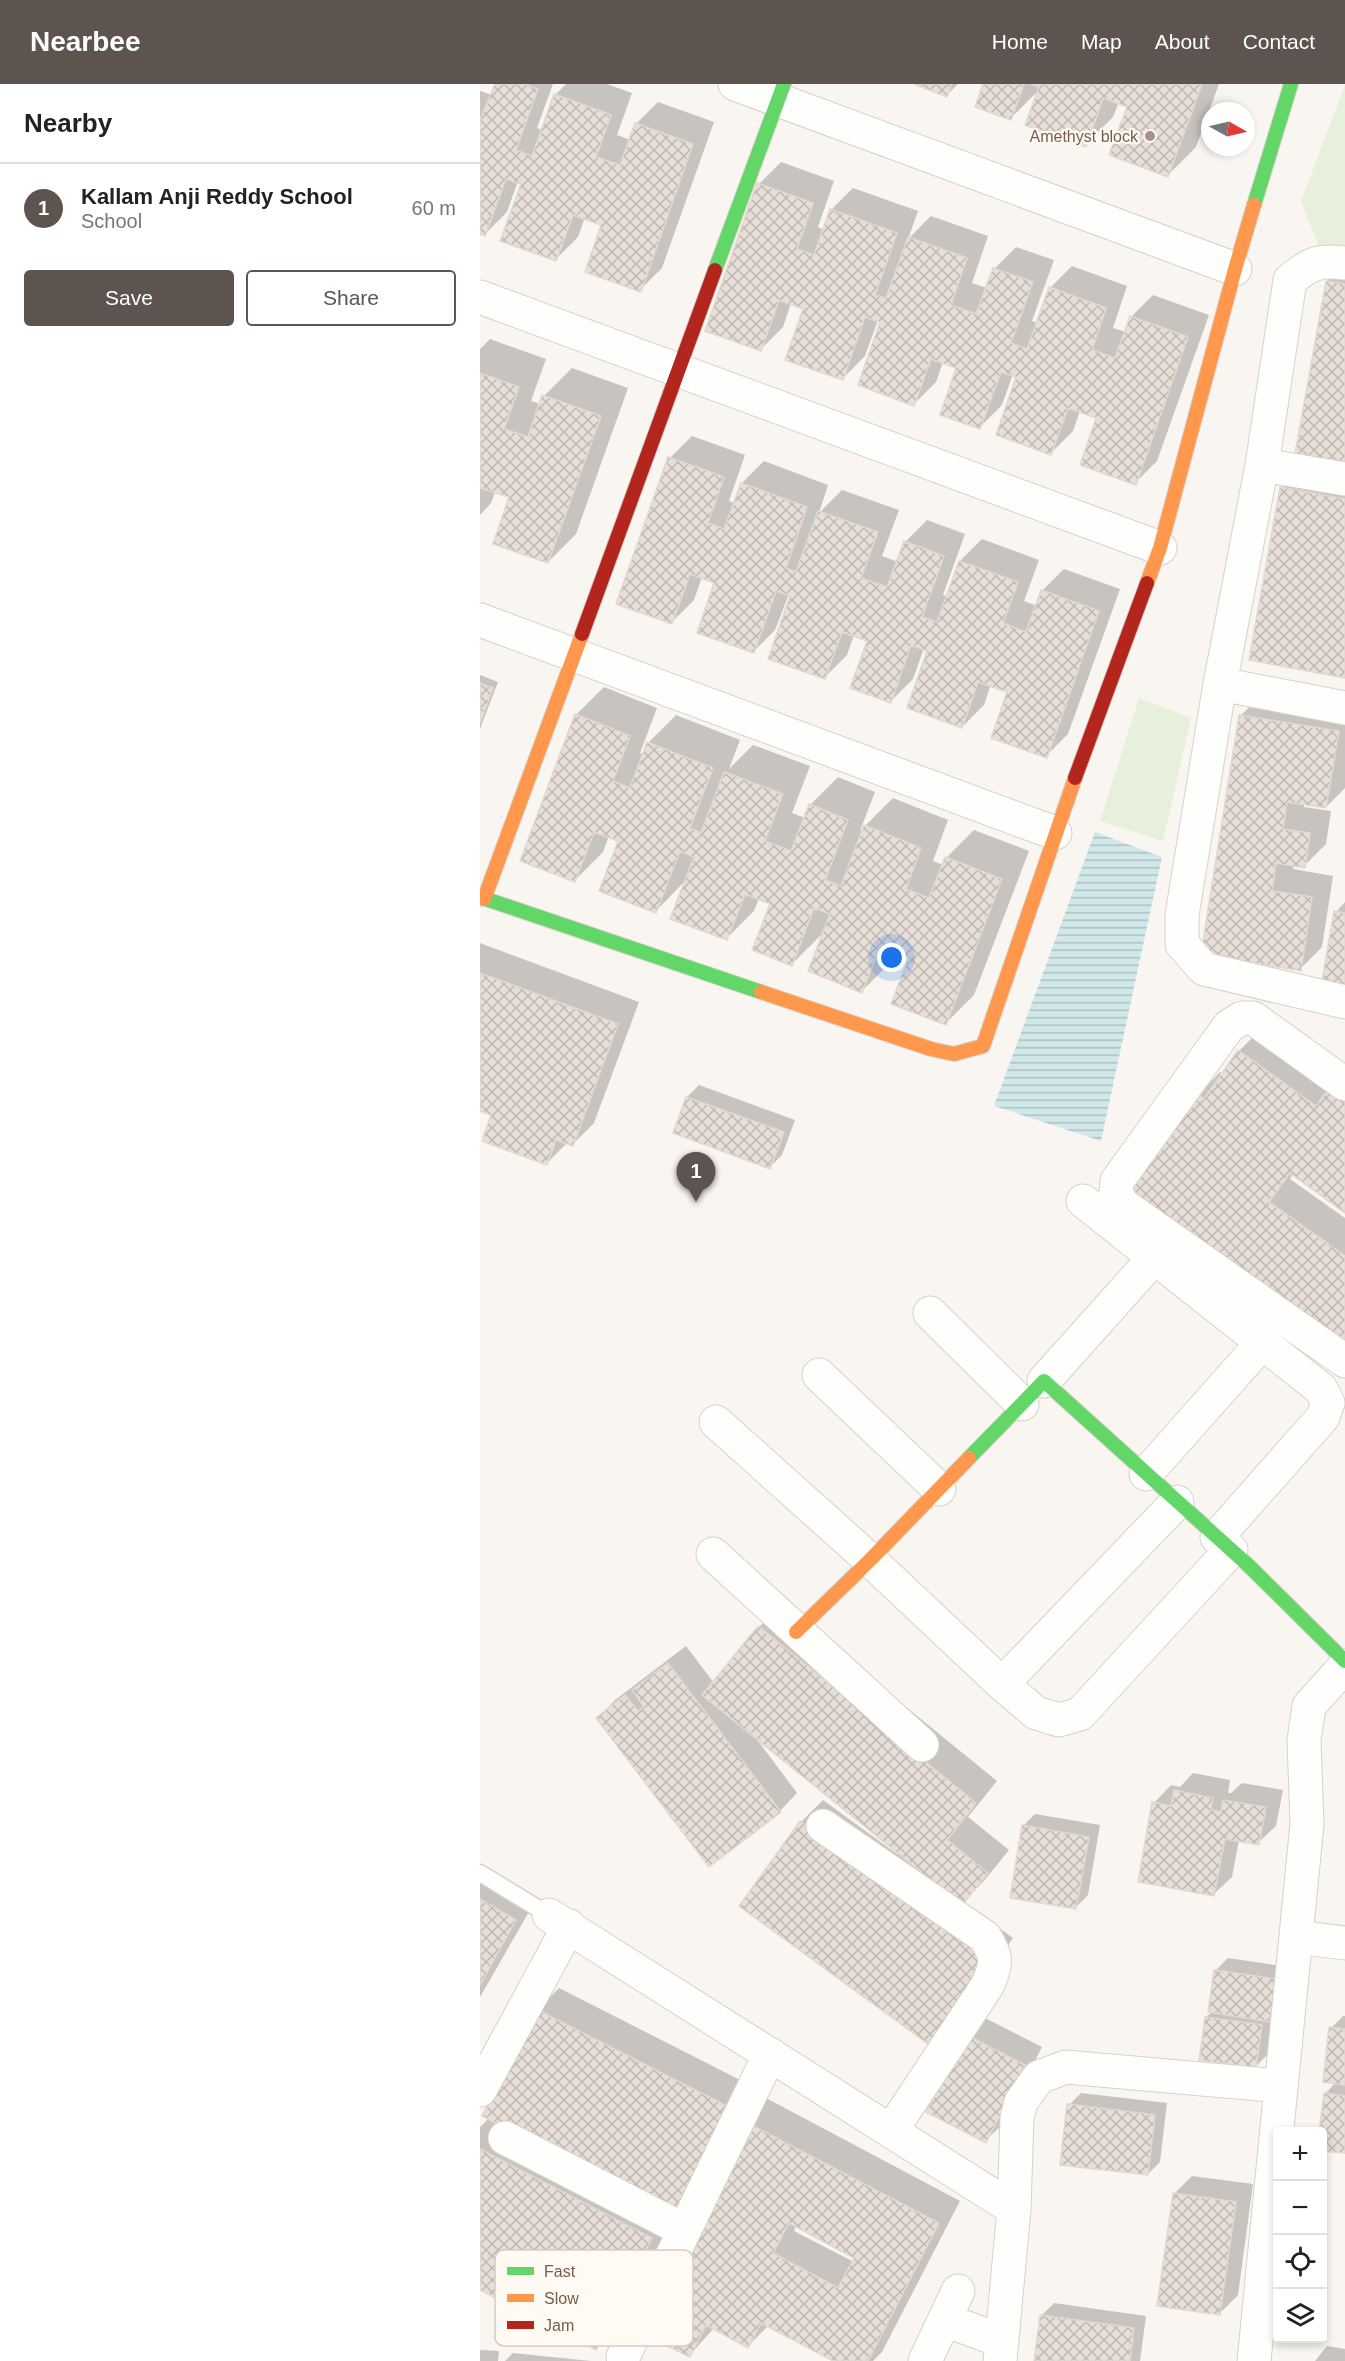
<!DOCTYPE html>
<meta charset="utf-8">
<style>
:root{--surface:#fff;--page:#f2f2f2;--text:#222;--muted:#767676;--line:#e0e0e0;--accent:#5d544f}
body{margin:0;font-family:Arial,sans-serif;background:var(--page);color:var(--text)}
.controls{position:absolute;right:18px;bottom:18px;display:grid;overflow:hidden;border-radius:6px;box-shadow:0 3px 9px #0003}
.controls button{width:54px;height:54px;display:grid;place-items:center;padding:0;border:0;border-bottom:2px solid var(--line);background:var(--surface);color:var(--text);font:30px sans-serif}
.compass{position:absolute;left:721px;top:18px;width:54px;height:54px;border-radius:50%;background:var(--surface);box-shadow:0 3px 9px #0003;rotate:98deg}
.you{position:absolute;left:412px;top:874px;width:21px;height:21px;margin:-15px;border:4px solid #fff;border-radius:50%;background:#1a73e8;box-shadow:0 0 0 9px #1a73e833}
.badge{display:grid;place-items:center;width:39px;height:39px;border-radius:50%;background:var(--accent);color:#fff;font-size:20px;font-weight:700}
.pin{position:absolute;translate:-50% -50px;filter:drop-shadow(0 2px 3px #0008)}
.pin::after{content:'';position:absolute;top:32px;width:21px;height:18px;background:inherit;clip-path:polygon(0 0,100% 0,50% 100%)}
.list{margin:0;padding:0;list-style:none}
h2{display:flex;justify-content:space-between;align-items:center;height:78px;margin:0;padding:0 24px;font-size:26px}
h2 small{font-size:20px;font-weight:400;color:var(--muted)}
.list li{display:grid;grid-template-columns:39px 1fr auto;gap:18px;align-items:center;box-sizing:border-box;height:90px;padding:0 24px;border-top:2px solid var(--line)}
.list b{display:block;font-size:22px;white-space:nowrap}
.list p{margin:0;font-size:20px;white-space:nowrap;color:var(--muted)}
.list em{font-size:20px;font-style:normal;color:var(--muted)}
.actions{display:flex;gap:12px;padding:18px 24px}
.actions a{flex:1;padding:14px 0;border:2px solid var(--accent);border-radius:6px;text-align:center;font-size:21px;color:var(--accent)}
.actions .main{background:var(--accent);color:#fff}
.icon{flex:none;width:33px;height:33px;fill:none;stroke:currentColor;stroke-width:2;stroke-linecap:round;stroke-linejoin:round}
.map{position:relative;flex:none;width:865px;height:2277px;overflow:hidden}
header{display:flex;align-items:center;gap:36px;box-sizing:border-box;height:84px;padding:0 30px;background:var(--accent);color:#fff}
header strong{font-size:28px}
nav{display:flex;gap:33px;margin-inline-start:auto;font-size:21px}
main{display:flex}
aside{flex:1;background:var(--surface)}
.map>svg:first-child{display:block}
.grass{fill:#e7f0db}
.water{fill:url(#water-rules)}
.shadow{fill:#0003;fill-rule:evenodd}
.building{fill:url(#building-cross-hatch);stroke:#e2d8d2;stroke-width:1.5;fill-rule:evenodd}
.lines{fill:none;stroke-linecap:round;stroke-linejoin:round}
.lane-casing{stroke:#d7d1cb;stroke-width:19}
.street-casing{stroke:#d7d1cb;stroke-width:35}
.fast-casing{stroke:#d9d2cb;stroke-width:16}
.slow-casing{stroke:#d9d2cb;stroke-width:16}
.jam-casing{stroke:#d9d2cb;stroke-width:16}
.lane{stroke:#fefefd;stroke-width:16}
.street{stroke:#fefefd;stroke-width:33}
.fast{stroke:#63d668;stroke-width:14}
.slow{stroke:#ff974d;stroke-width:14}
.jam{stroke:#b3261e;stroke-width:14}
.poi-dot{fill:#a69286;stroke:#fffaf3;stroke-width:2}
.labels{text-anchor:middle;stroke-width:4.5;stroke-linejoin:round;paint-order:stroke}
.poi-label{font-size:16px;fill:#7a5c4d;stroke:#fffaf3;text-anchor:end}
.key{fill:#fffaf3;stroke:#d7cbc1;stroke-width:1.5}
.key-label{font-size:16px;fill:#7a5c4d}
</style>
<header>
<strong>Nearbee</strong>
<nav><a>Home</a><a>Map</a><a>About</a><a>Contact</a></nav>
</header>
<main>
<aside>
<h2>Nearby<small></small></h2>
<ul class="list">
<li><span class="badge">1</span><div><b>Kallam Anji Reddy School</b><p>School</p></div><em>60 m</em></li>
</ul>
<div class="actions"><a class="main">Save</a><a>Share</a></div>
</aside>
<div class="map">
<svg width="865" height="2277" viewBox="0 0 865 2277">
<defs>
<pattern id="water-rules" width="6" height="5" patternUnits="userSpaceOnUse" patternTransform="scale(1.5)"><rect width="6" height="5" fill="#d0e8ea"/><path d="M0 2.5h6" fill="none" stroke="#aebfc0"/></pattern>
<pattern id="building-cross-hatch" width="8" height="8" patternUnits="userSpaceOnUse" patternTransform="scale(1.5)"><rect width="8" height="8" fill="#e6ded7"/><path d="M0 0l8 8M0 8l8-8" fill="none" stroke="#bfb7b1"/></pattern>
</defs>
<rect width="100%" height="100%" fill="#f9f5f0"/>
<path class="grass" d="M865,1v162l-22,10 -22,-56z
M659,614l52,20 -28,123 -63,-20z"/>
<path class="water" d="M615,748l67,25 -61,284 -107,-35z"/>
<path class="shadow" d="M16,0h57l-16,44 5,2 13,-35 11,-11h41l25,9 -15,42 14,5 5,-16 22,-22 56,20 -52,146 -22,22 -37,-66 -18,-7 -7,20 -22,22 -33,-76 -5,-2 -11,31 -22,22 -5,-1v-142l12,4z
M438,0h40l-11,11z
M505,0h234l-23,63 -28,28 -39,-69 -10,-4 -6,15 -28,28 -45,-56 -29,29z
M301,78l53,19 -16,46 6,3 7,-20 22,-22 65,23 -10,28 23,-23 57,20 -16,47 15,5 7,-19 22,-22 38,13 -22,61 6,2 12,-35 22,-22 55,20 -14,42 13,4 5,-15 22,-22 56,20 -52,146 -22,22 -37,-65 -18,-7 -7,20 -22,22 -33,-77 -5,-2 -11,31 -22,22 -22,-60 -15,-5 -7,20 -22,22 -32,-83 -4,-1 -13,36 -22,22 -38,-70 -14,-5 -8,24 -22,22 -2,-165z
M865,180v197l-18,-180z
M10,255l56,20 -15,42 10,3 3,-8 28,-28 56,20 -52,146 -28,28 -37,-66 -15,-6 -5,13 -11,12v-166z
M212,352l53,19 -16,46 6,2 7,-20 22,-22 64,24 -9,28 23,-23 57,20 -17,46 16,6 7,-20 22,-22 38,14 -22,61 5,1 12,-35 22,-22 57,21 -15,41 13,5 5,-15 22,-22 56,20 -52,145 -22,22 -37,-65 -18,-7 -7,21 -22,22 -33,-77 -5,-2 -11,31 -22,22 -22,-61 -15,-5 -7,20 -22,22 -33,-82 -3,-1 -14,36 -22,22 -37,-70 -14,-5 -8,23 -22,22 -2,-164z
M824,382l41,7v203l-63,-188z
M0,591l18,7 -18,47z
M124,603l53,21 -17,45 4,2 4,-12 28,-28 64,25 -11,29 24,-24 57,21 -18,47 13,5 5,-13 28,-28 37,15 -15,39 33,-33 55,22 -15,41 10,4 3,-7 28,-28 55,21 -55,144 -28,28 -35,-67 -16,-6 -5,13 -28,28 -37,-60 -33,33 -20,-61 -13,-5 -5,13 -28,28 -40,-59 -30,31 -36,-70 -11,-5 -6,16 -28,28 1,-165z
M783,610l82,13v81l-19,19 -22,-4v4l27,4 -5,33 -22,22 -10,-2 -1,5 40,7 -11,71 -22,22 -98,-16 38,-237z
M865,818v82l-9,-72z
M0,859l159,59 -45,121 -22,22 -5,-2 -21,21 -53,-50 -13,-5z
M781,945l75,53 9,129 -52,-37 -3,5 55,39v135l-146,-259 21,-22 3,2 16,-23z
M219,1001l96,35 -13,35 -12,12 -83,-70z
M301,1521l216,176 -29,36 41,33 -25,31 -21,21 50,36 -60,84 -152,-200 22,-22 74,54 1,-2 -142,-114 41,55 -17,18 -182,-93 17,-18 71,-54 28,37 45,-56z
M713,1689l37,7 -2,13h3l11,-10 41,7 -7,36 -18,17 -19,-3 -7,37 -18,17 -60,-91 17,-18 9,2z
M555,1730l65,11 -12,70 -12,12 -53,-81z
M0,1781l57,33 -57,99z
M748,1874l60,9 -20,87 -12,12 -50,-49 6,-5 4,-42z
M79,1904l189,96 -54,106 -24,24 3,2 -55,110 -22,22 -116,-59v-162l9,-9 48,-108z
M863,1932h2v136l-20,-58 11,-12 -5,-54z
M505,1934l57,29 -39,77 -18,17 -17,-106z
M601,2009l86,10 -7,59 -12,12 -79,-69z
M286,2014l194,103 -78,151 -9,9h-37l-67,-36 -21,21 -34,-18 -24,27 -48,-23zM316,2142l60,31 -2,5 -60,-31z
M712,2092l61,8 -15,111 -18,18 -45,-120z
M574,2219l92,13 -6,45h-105l7,-46z
M847,2262l18,3v12h-30z
M0,2266l19,1 -1,10h-18z
M33,2269l78,8h-86z"/>
<path class="building" d="M15,0h30l13,5 -22,61 16,6 22,-62 57,21 -15,42 24,8 15,-42 58,21 -52,148 -56,-20 16,-47 -28,-10 -17,46 -56,-20 21,-57 -15,-5 -21,57 -5,-2v-114z
M434,0h38l-5,13z
M503,0h41l-13,36 -36,-13z
M550,0h172l-34,93 -59,-22 18,-48 -24,-9 -17,49 -61,-22 14,-38z
M277,99l56,20 -16,46 17,6 16,-46 67,24 -22,62 11,3 22,-61 59,21 -16,47 25,9 17,-46 40,14 -22,61 16,6 22,-62 57,21 -14,42 23,8 15,-42 58,21 -52,148 -56,-20 16,-47 -28,-10 -17,47 -55,-20 20,-58 -15,-5 -21,57 -40,-14 16,-47 -25,-9 -17,47 -56,-21 22,-63 -15,-5 -22,63 -58,-20 18,-51 -24,-9 -18,51 -56,-20z
M846,197l19,3v179l-50,-9z
M0,289l39,14 -15,42 24,8 14,-42 59,21 -53,147 -55,-19 16,-47 -29,-9z
M188,373l56,20 -16,46 16,6 17,-46 66,24 -21,61 10,4 22,-61 60,21 -17,46 26,9 17,-46 40,15 -22,61 15,5 22,-61 59,21 -15,41 23,9 15,-42 58,21 -52,147 -56,-20 16,-46 -29,-10 -16,46 -55,-20 20,-57 -16,-6 -20,58 -41,-15 17,-47 -25,-9 -17,47 -57,-20 22,-63 -14,-5 -22,62 -57,-20 17,-50 -24,-9 -18,50 -56,-20z
M800,403l65,12v179l-96,-18z
M0,599l13,5 -13,35z
M95,630l55,22 -17,45 17,7 17,-46 66,26 -23,60 11,5 23,-61 59,22 -18,47 26,10 18,-47 39,16 -23,60 16,6 23,-61 57,23 -15,41 23,9 16,-41 57,22 -56,146 -55,-21 18,-47 -29,-11 -18,47 -54,-22 22,-57 -16,-6 -22,58 -40,-16 18,-46 -25,-10 -18,46 -57,-21 24,-62 -14,-6 -24,62 -57,-22 19,-50 -24,-9 -19,50 -55,-21z
M759,631l100,16 -13,77 -39,-6 -4,27 27,4 -5,35 -29,-5 -4,28 40,6 -11,74 -100,-17z
M854,827l11,2v72l-23,-4z
M0,889l138,51 -45,122 -17,-6 -9,25 -65,-24 9,-26 -11,-4z
M758,966l78,56 13,-18 16,12v113l-55,-40 -21,29 76,54v99l-225,-161 77,-101 7,6z
M206,1013l98,35 -14,37 -97,-36z
M278,1542l218,177 -29,37 41,33 -26,32 -260,-210z
M188,1579l113,149 -72,55 -113,-149 29,-23 13,16 6,-4 -12,-17z
M694,1706l39,8 -2,12 10,2 2,-12 43,7 -7,38 -34,-6 -11,57 -76,-14 14,-80 19,4z
M320,1737l192,140 -61,85 -192,-140z
M542,1741l67,12 -13,72 -66,-11z
M0,1815l36,21 -36,65z
M734,1886l63,9 -7,43 -62,-10z
M56,1925l191,97 -54,108 -191,-98z
M725,1933l57,8 -6,43 -57,-8z
M849,1943l16,2v56l-22,-3z
M487,1951l58,30 -39,78 -60,-31z
M844,2009l21,3v57l-23,-2v-19h-3z
M587,2020l88,11 -7,60 -88,-10z
M262,2036l197,103 -71,138h-35l-72,-38 -13,25 -42,-23 -16,32 -50,-24zM309,2139l65,35 -16,30 -65,-35z
M0,2065l172,89 -56,112 -116,-60z
M693,2109l63,9 -16,113 -63,-9z
M560,2231l94,13 -4,33h-96z"/>
<g class="lines">
<g class="lane-casing">
<path id="lane" d="M0,1789l69,42"/>
</g>
<g class="street-casing">
<path id="street" d="M255,0l500,185
M865,179c-27,-3 -34,0 -55,17l-28,185 -42,219 -38,231v29l22,25 141,33
M0,213l680,251
M782,381l83,14
M0,536l575,213
M740,600l125,24
M865,1000l-92,-66h-11l-13,8 -112,155 -1,12 7,12 222,156
M603,1117l238,188 7,14 -5,14 -106,120
M450,1229l92,91
M339,1291l120,114
M564,1297l110,-123
M236,1338l154,138 132,124 175,-182
M666,1390l117,-132
M233,1470l209,191
M522,1600l34,29 23,7 21,-6 151,-164
M343,1742l162,111c13,21 12,26 2,49l-96,145
M69,1831l465,294
M816,1853l49,6
M0,2006l89,-164
M25,2054l179,92
M465,2236l57,21
M143,2273l147,-303
M445,2277l33,-70
M520,2277l14,-152 3,-91 4,-16 18,-25 27,-10 214,19
M774,2277l53,-537 -3,-84 5,-34 36,-40"/>
</g>
<g class="fast-casing">
<path id="fast" d="M774,121l37,-121
M235,186l69,-186
M0,813l281,95
M489,1374l75,-77 204,184 97,96"/>
</g>
<g class="slow-casing">
<path id="slow" d="M667,499l13,-35 75,-279 19,-64
M4,815l98,-265
M281,908l170,57 23,5 29,-8 92,-268
M316,1548l74,-72 99,-102"/>
</g>
<g class="jam-casing">
<path id="jam" d="M102,550l133,-364
M595,694l72,-195"/>
</g>
<use href="#lane" class="lane"/>
<use href="#street" class="street"/>
<use href="#fast" class="fast"/>
<use href="#slow" class="slow"/>
<use href="#jam" class="jam"/>
</g>
<circle class="poi-dot" cx="670" cy="52" r="6"/>
<g class="labels">
<g class="poi-label">
<text x="658" y="58">Amethyst block</text>
</g>
</g>
<rect x="15" y="2166" width="198" height="96" rx="9" class="key"/>
<rect x="27" y="2183" width="27" height="8" fill="#63d668"/>
<rect x="27" y="2210" width="27" height="8" fill="#ff974d"/>
<rect x="27" y="2237" width="27" height="8" fill="#b3261e"/>
<g class="key-label">
<text x="64" y="2193">Fast</text>
<text x="64" y="2220">Slow</text>
<text x="64" y="2247">Jam</text>
</g>
</svg>
<div class="controls">
<button>+</button>
<button>−</button>
<button><svg class="icon" aria-label="locate" viewBox="0 0 24 24"><circle cx="12" cy="12" r="6"/><path d="M12 2v4M12 18v4M2 12h4M18 12h4"/></svg></button>
<button><svg class="icon" aria-label="layers" viewBox="0 0 24 24"><path d="M12 4l9 5-9 5-9-5zM3 14l9 5 9-5"/></svg></button>
</div>
<svg class="compass" viewBox="-18 -18 36 36"><path d="M0-13l5 13h-10z" fill="#e53935"/><path d="M0 13l5-13h-10z" fill="#767676"/></svg>
<div class="you"></div>
<div class="pin badge" style="left:216px;top:1118px">1</div>
</div>
</main>
